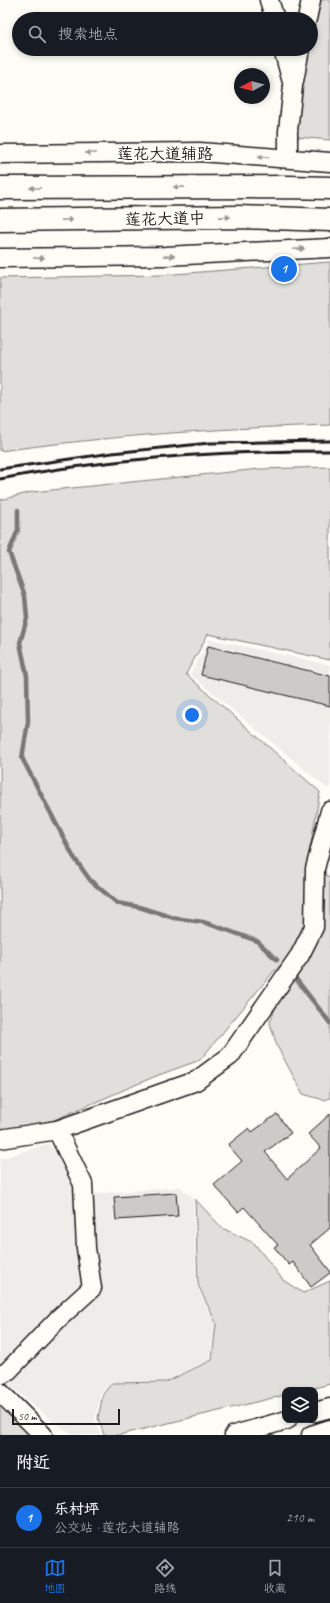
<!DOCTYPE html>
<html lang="zh">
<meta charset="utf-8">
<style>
:root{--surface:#171b24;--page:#20242c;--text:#f1f3f6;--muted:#9ea1a6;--line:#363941;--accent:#1a73e8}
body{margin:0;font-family:Caveat,"LXGW WenKai TC",sans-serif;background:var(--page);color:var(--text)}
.controls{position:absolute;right:12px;bottom:12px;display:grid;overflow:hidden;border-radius:8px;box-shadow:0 2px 6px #0003}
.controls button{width:36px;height:36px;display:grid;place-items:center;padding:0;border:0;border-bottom:1px solid var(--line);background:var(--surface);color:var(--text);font:20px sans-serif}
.compass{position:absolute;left:234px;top:68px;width:36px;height:36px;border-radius:50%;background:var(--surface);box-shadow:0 2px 6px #0003;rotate:263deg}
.scale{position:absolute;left:12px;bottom:10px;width:108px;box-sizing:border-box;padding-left:4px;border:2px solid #1c1c1c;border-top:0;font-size:11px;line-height:14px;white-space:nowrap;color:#1c1c1c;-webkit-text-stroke:3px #fdfcf7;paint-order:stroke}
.you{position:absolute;left:192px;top:715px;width:14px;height:14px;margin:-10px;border:3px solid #fff;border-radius:50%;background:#1a73e8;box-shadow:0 0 0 6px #1a73e833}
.badge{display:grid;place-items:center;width:26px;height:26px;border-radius:50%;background:var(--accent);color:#fff;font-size:13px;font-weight:700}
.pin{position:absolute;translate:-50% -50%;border:2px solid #fff;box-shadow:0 1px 4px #0006}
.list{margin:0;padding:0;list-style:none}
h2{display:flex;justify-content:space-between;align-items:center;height:52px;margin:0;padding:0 16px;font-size:17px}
h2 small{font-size:13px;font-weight:400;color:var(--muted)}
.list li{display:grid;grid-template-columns:26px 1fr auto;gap:12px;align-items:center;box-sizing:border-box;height:60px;padding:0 16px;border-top:1px solid var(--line)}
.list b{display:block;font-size:15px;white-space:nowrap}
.list p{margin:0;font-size:13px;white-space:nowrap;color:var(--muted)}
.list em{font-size:13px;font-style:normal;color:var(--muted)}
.icon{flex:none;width:22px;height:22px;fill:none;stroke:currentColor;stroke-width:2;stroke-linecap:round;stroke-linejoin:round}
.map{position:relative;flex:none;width:330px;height:1435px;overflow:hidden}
.search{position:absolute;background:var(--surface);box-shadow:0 2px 6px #0003;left:12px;right:12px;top:12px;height:44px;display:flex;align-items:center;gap:10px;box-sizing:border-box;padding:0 14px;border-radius:22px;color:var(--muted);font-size:15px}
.sheet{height:112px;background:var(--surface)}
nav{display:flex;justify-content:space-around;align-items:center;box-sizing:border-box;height:56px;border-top:1px solid var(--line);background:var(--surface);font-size:11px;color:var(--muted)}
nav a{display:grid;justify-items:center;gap:2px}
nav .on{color:var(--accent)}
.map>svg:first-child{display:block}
.built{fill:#eeede9}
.green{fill:#e0dfdb;stroke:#7e7e7c}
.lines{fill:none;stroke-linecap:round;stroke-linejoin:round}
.stream{stroke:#797876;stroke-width:4.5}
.building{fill:#cccbc8;stroke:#1c1c1c}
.minor-casing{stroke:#1c1c1c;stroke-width:21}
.major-casing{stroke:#1c1c1c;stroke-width:25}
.minor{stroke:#fdfcf7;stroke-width:18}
.major{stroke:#fdfcf7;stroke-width:22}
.rail{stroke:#1c1c1c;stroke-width:3}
.oneway{fill:#989794}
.labels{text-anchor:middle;stroke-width:3.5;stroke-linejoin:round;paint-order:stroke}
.street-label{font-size:16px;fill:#1c1c1c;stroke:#fdfcf7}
</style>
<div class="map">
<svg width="330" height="1435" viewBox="0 0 330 1435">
<rect width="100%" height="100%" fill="#fdfcf7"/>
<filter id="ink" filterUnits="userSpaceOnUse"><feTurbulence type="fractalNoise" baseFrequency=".025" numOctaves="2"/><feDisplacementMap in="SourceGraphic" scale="8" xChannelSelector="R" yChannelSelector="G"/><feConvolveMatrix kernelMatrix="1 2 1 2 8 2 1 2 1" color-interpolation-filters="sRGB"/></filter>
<g filter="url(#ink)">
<path class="built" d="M210,639l120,26v121l-2,3 -138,-115z
M49,1143l26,42 2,10 103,-8 13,11 3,87 19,39 -5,35 -44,22 -54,1 -11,11 -6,25 6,17h-27l-21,-13 -47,-40 -6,-7v-216z"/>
<path class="green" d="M320,0h10v140l-33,-3 4,-44z
M330,262v163c-111,3 -220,11 -330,26v-173l162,-3z
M330,467v193l-122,-26 -22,40 134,118 -11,62 -3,74 -14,27 -18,16 -74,89 -44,16 -102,44 -42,9 -12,1v-630l32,-8 228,-23z
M323,874l7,3v221l-6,2 -21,-6 -26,-48 -7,-23z
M195,1199l27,29 32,15 29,37 20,13 27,-12v103l-23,6h-22v5l-166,40h-15l-6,-17 5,-24 9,-11 54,-1 46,-22 4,-37 -18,-38z
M0,1398l37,37h-37z"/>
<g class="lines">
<path class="stream" d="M18,510v20l-9,22 16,44 2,22 -7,25 7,33 1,46 -6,36 51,98 17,24 27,23 22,4 35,11 29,4 21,7 33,12 20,19
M296,979l34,44"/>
</g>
<path class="building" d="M208,646l122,30v30l-129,-31z
M277,1114l14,19 -26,19 22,27 34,-31 -13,-14 22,-20v114l-20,17 20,26v2l-19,14 -18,-25 -4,3 -15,-18 4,-2 -34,-38 -6,5 -24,-27 28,-24 -14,-16 21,-17 3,4z
M176,1193l2,23 -62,4 -2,-23z"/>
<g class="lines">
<g class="minor-casing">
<path id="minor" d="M269,0l6,19
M307,19l4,-19
M283,49l10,37 -5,45v27
M294,81l6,-32
M0,154l200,-2 130,10
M0,258l165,-2 165,-8
M0,1139l57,-9
M0,1375l7,-3 52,-54 33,-30 -6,-40 -3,-64 -26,-54 139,-49 34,-25 70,-101 14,-28 1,-58 15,-58
M0,1392l43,43
M315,1412l15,-4
M234,1435l53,-15
M311,1435l19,-6"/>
</g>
<g class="major-casing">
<path id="major" d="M0,188l287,-1 43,1
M0,220l238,-3 92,3"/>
</g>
<use href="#minor" class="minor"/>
<use href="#major" class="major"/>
<path class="rail" d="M0,469l112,-16 98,-10 120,-2
M0,479c109,-21 220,-28 330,-28"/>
</g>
<defs><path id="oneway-solid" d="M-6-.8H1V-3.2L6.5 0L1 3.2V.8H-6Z"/></defs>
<g class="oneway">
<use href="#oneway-solid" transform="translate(91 153) rotate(180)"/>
<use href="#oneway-solid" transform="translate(263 157) rotate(-176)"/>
<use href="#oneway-solid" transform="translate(179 187) rotate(-179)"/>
<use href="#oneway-solid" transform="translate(35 188) rotate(180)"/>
<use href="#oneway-solid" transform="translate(225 217) rotate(-1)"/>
<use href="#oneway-solid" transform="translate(67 220) rotate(-1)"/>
<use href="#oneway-solid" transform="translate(299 249) rotate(-3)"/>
<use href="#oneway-solid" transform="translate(169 256) rotate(-2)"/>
<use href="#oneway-solid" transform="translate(39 258) rotate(-1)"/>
</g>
</g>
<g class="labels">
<g class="street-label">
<text x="165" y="159">莲花大道辅路</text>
<text transform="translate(165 218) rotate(-1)" y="6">莲花大道中</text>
</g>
</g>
</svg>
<div class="controls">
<button><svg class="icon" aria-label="layers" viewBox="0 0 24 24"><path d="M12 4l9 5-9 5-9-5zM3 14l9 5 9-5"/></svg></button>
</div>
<svg class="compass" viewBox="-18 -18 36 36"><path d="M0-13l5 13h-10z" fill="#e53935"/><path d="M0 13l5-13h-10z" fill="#9ea1a6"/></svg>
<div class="scale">50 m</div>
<div class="you"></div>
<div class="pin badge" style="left:284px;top:269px">1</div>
<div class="search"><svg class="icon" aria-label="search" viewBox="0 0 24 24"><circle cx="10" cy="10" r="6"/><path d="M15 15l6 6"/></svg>搜索地点</div>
</div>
<section class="sheet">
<h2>附近<small></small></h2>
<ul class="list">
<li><span class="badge">1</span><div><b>乐村坪</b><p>公交站 · 莲花大道辅路</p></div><em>210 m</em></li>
</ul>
</section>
<nav>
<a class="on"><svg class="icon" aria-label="map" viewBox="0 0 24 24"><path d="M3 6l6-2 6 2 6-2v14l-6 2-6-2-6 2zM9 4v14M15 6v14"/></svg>地图</a>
<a><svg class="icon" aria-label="directions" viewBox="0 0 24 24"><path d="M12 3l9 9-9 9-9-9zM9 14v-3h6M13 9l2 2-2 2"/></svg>路线</a>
<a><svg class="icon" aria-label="saved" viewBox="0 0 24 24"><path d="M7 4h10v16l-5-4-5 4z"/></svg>收藏</a>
</nav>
